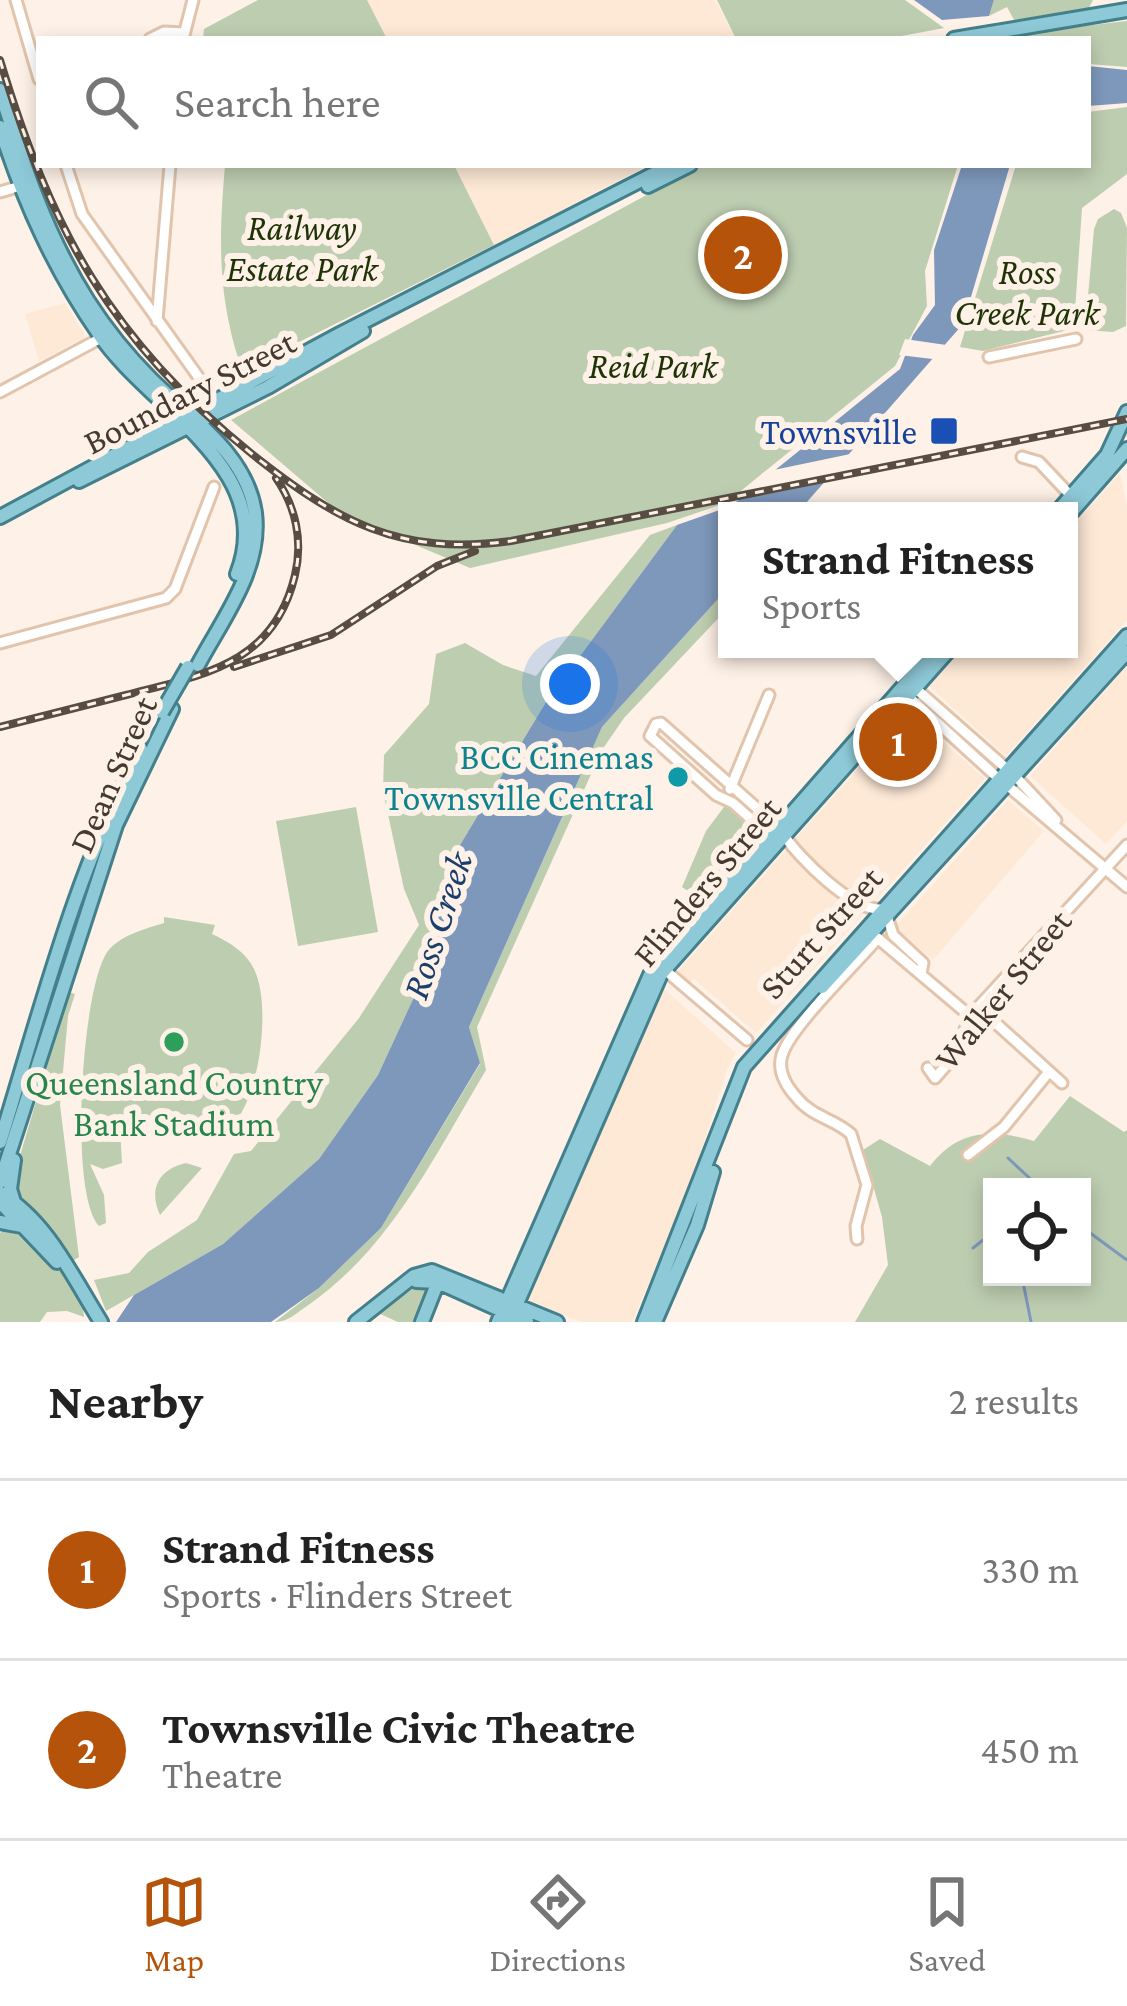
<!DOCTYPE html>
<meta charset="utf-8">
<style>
:root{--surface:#fff;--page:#f2f2f2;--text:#222;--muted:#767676;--line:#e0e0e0;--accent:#b45309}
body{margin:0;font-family:"Crimson Pro",serif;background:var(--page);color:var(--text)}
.controls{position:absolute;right:36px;bottom:36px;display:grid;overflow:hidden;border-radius:0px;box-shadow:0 6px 18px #0003}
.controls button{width:108px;height:108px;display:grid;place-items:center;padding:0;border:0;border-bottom:3px solid var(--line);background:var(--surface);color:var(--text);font:60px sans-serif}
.you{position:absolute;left:570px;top:684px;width:42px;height:42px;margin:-30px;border:9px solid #fff;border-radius:50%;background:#1a73e8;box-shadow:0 0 0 18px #1a73e833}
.badge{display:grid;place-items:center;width:78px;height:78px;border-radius:50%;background:var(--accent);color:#fff;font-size:39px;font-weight:700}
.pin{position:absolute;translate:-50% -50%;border:6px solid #fff;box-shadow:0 3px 12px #0006}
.popup{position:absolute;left:718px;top:502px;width:360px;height:156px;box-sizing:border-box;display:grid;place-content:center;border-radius:0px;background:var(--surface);filter:drop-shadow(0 3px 9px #0005);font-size:39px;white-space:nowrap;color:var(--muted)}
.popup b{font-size:45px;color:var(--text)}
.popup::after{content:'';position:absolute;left:50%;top:100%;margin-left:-24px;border:24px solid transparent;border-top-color:var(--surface)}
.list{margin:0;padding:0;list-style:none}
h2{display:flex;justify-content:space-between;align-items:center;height:156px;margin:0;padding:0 48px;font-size:51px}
h2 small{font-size:39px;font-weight:400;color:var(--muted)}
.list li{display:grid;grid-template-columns:78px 1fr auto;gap:36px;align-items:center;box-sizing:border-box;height:180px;padding:0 48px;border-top:3px solid var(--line)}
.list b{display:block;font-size:45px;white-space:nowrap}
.list p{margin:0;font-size:39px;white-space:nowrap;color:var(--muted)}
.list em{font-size:39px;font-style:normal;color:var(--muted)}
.icon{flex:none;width:66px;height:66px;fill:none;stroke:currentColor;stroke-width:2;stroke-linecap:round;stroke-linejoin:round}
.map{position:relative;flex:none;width:1127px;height:1322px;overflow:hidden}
.search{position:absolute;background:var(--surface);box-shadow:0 6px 18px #0003;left:36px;right:36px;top:36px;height:132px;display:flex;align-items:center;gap:30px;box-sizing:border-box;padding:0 42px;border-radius:0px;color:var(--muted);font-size:45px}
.sheet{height:516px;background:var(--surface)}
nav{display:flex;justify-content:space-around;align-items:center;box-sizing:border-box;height:168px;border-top:3px solid var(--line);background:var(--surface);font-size:33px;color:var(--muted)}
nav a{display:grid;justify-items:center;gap:6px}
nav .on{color:var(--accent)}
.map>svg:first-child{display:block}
.built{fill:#fee9d6}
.green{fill:#bdcdb0;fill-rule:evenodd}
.water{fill:#7e98bb}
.pier{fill:#fef1e7}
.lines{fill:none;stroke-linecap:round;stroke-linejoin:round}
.stream{stroke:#7e98bb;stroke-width:3}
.minor-casing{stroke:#e1c4ab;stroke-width:15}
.major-casing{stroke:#43808b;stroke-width:18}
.minor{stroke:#fff;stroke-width:9}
.major{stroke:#8ec9d7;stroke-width:12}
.rail-casing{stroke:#584d43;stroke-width:8}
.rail{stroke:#fef1e7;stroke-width:3;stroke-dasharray:9;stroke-linecap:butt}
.major-bridge-casing{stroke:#43808b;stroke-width:18;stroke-linecap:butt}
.major-bridge{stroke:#8ec9d7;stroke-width:12}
.transit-dot{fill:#1a4fb4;stroke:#fef1e7;stroke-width:4.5}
.culture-dot{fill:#0f9aa8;stroke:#fef1e7;stroke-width:4.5}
.leisure-dot{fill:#2e9e5b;stroke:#fef1e7;stroke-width:4.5}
.labels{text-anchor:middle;stroke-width:12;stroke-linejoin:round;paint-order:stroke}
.park-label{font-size:36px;font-style:italic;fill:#1f3307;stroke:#fef1e7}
.street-label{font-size:36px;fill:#453a30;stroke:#fef1e7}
.transit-label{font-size:36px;fill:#164399;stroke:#fef1e7;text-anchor:end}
.culture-label{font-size:36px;fill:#0d838f;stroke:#fef1e7;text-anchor:end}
.leisure-label{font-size:36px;fill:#27864d;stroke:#fef1e7}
.water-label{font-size:39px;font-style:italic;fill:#1b3f6d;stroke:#fef1e7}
</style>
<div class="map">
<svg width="1127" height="1322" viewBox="0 0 1127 1322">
<rect width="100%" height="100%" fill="#fef1e7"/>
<path class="built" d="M367,0h348l21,39h-349z
M454,165h194l-154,80z
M65,303l19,30v5l-45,23 -14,-47z
M1120,473l7,34v113l-121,136 -77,-70 33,-37h107v-119z
M1127,666v155l-21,23 -76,-68z
M909,711l76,68 -229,254 -62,-54 -4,3 -12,-11z
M1008,800l36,31 -111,129 -38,-33z
M663,988l73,65 -9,16 -38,120 -57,133h-51l-52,-22z"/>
<path class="green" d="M258,0h109l20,39h-184l1,-10z
M717,0h188l39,28 -58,11h-150z
M994,0h99l-4,8 -75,12 -7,-13 -18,9z
M1127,21v46l-39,-3v-25l-91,-3z
M1127,107v67l-45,34 -7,103 -7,19 -85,21 -23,-4 56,-182h72v-53z
M225,165h229l40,80 -195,97 -60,19c-22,-69 -20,-125 -14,-196z
M702,165h256l-33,106 2,35 -32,60 -169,137 -59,20 -197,45 -130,-55 -109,-93z
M1114,209l7,4 6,15 -1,98 -13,6 -28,-2 9,-101 4,-10z
M677,525l-131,177 -98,163 -22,106 -48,104 -59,84 -96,85 -117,67 -12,-31 35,-7 19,-21 49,-32 37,-66 17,-3 108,-133 60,-93 -15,-36 -21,-98 1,-36 45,-51 7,-50 29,-11 38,22 33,11 114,-141z
M727,589v20l-103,109 -22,32 -125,277 9,43c-51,85 -95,178 -179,236 -11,7 -19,16 -32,16l44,-34 62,-60 99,-164 -11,-37 133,-300z
M727,803l34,30 -60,67 -19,-13 24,-56z
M356,807l22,125 -80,14 -22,-125z
M164,917l51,8 -3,9c17,8 34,18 42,35 18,35 6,136 -26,160 -7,5 -17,8 -26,10l-28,-11 -27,-4 -27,3 2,36 -19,6 -13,-5 14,31 2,28 -7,3c-30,-32 -18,-230 7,-272 11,-18 39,-25 58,-31z
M68,992l7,2 -7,22 -8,89 19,152 -5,3 4,7 6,50 -17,-6 -20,1 -7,10h-40v-89l6,-5 14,6 15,-17 -14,-17 -6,-27z
M1070,1096l54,36 3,-2v192h-272l33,-57 -6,-48 -19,-67 17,-11 50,27c29,-37 62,-37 104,-25zM992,1187h90v90h-90z
M186,1163l16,5 -42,47c-12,-26 -1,-46 26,-52z
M417,1286l11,4 -14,32h-16l-20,-9z"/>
<path class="water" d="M914,0h80l-5,16 -47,4z
M1088,66l39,4v33l-39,3z
M962,165h48l-47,159 -164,187h-72v78l-125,138 -133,300 11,36 -99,165 -62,60 -48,34h-155l18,-27 89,-51 96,-85 59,-84 48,-104 22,-106 98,-163 131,-177 54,-19 169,-137 13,-34 22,-30 -1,-55z"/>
<path class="pier" d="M905,339l48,7 -12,14 -42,-5z
M860,452l-24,27 -104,21 32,-28z"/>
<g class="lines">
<path class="stream" d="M1008,1158l31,29
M1082,1227l45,33
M973,1248l19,-15
M1022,1277l9,45"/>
<g class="minor-casing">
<path id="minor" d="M16,0l23,79
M150,39l14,-7 20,1
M183,39l10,-39
M66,165l16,49 120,168
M0,192l24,-7
M157,321l13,-156
M989,357l87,-18
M0,392l101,-54
M1022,457l17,5 32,34
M0,643l166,-45 9,-9 39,-102
M915,688l92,81
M908,696l91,83
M1016,777l40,43
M1008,786l119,101
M730,789l39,-94
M783,834c16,24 69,77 98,75
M770,836l-37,-33 -17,-8 -66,-59 6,-12 5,-1 117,104
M887,916l6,19 30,28 -2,10
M874,935l96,81
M665,970l82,70
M979,1008l83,75
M928,1068l7,10 21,-24 14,-38 157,-171
M968,1155l36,-28 44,-54
M857,1239l-1,-13 11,-41 -16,-51c-16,-15 -39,-17 -54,-36 -10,-11 -20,-27 -15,-43 9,-29 74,-91 96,-117"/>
</g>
<g class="major-casing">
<path id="major" d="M954,39l173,-29
M0,90c23,74 46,145 88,211 18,28 39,54 63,78 39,39 96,75 104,134 7,56 -32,105 -57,152
M0,127c24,75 54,142 99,207 49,74 180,134 138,240
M648,186l42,-21
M79,481l189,-94 95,-56
M1058,511l49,-56 20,-43
M1069,515l58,-66
M0,517l338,-182 333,-170
M822,987l305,-335
M0,1142c41,-132 75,-271 141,-393
M14,1160l-4,29 4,13
M0,1182l116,-357 56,-116
M0,1193c48,29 72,83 101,129
M0,1202l57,60
M0,1222l22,4
M416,1281l22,1 89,40
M356,1322l58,-46 18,-5 125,51
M422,1322l17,-43
M498,1322l152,-347 286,-326
M509,1322l152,-348 289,-325
M644,1322l100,-255 383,-431
M655,1322l42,-97 16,-53"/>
</g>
<use href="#minor" class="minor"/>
<use href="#major" class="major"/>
<g class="rail-casing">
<path id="rail" d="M0,60c52,172 110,279 252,394 86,68 147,102 259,87l616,-122
M234,667l97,-32 106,-69 38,-15
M0,727c42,-11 84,-21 126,-32 76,-20 148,-30 169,-120 8,-34 1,-68 -19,-97"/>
</g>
<use href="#rail" class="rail"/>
<g class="major-bridge-casing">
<path id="major-bridge" d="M162,712l26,-45"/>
</g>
<use href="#major-bridge" class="major-bridge"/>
</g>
<rect class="transit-dot" x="929" y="416" width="30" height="30" rx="6"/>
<circle class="culture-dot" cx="678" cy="777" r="12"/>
<circle class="leisure-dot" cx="174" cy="1042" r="12"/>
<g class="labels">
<g class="park-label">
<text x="302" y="240">Railway<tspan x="302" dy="41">Estate Park</tspan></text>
<text x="1027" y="284">Ross<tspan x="1027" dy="41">Creek Park</tspan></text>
<text x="653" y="378">Reid Park</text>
</g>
<g class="street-label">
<text transform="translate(189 391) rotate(-27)" y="13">Boundary Street</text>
<text transform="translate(112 774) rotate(-66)" y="13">Dean Street</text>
<text transform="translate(706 881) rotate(-50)" y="13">Flinders Street</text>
<text transform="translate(820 932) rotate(-48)" y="13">Sturt Street</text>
<text transform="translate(1002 989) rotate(-51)" y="13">Walker Street</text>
</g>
<g class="transit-label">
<text x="917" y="444">Townsville</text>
</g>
<g class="culture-label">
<text x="654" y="769">BCC Cinemas<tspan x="654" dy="41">Townsville Central</tspan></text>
</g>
<g class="leisure-label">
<text x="174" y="1095">Queensland Country<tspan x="174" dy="41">Bank Stadium</tspan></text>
</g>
<g class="water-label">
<text transform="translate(436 925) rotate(-72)" y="14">Ross Creek</text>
</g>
</g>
</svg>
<div class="controls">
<button><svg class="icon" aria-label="locate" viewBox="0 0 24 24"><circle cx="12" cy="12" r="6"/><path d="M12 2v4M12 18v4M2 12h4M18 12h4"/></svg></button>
</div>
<div class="you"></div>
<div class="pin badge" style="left:898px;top:742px">1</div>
<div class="popup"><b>Strand Fitness</b>Sports</div>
<div class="pin badge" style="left:743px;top:255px">2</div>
<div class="search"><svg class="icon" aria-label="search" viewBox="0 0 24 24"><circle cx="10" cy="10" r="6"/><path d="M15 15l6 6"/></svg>Search here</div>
</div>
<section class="sheet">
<h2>Nearby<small>2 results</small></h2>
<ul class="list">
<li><span class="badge">1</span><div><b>Strand Fitness</b><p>Sports · Flinders Street</p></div><em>330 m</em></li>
<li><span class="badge">2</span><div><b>Townsville Civic Theatre</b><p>Theatre</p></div><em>450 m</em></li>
</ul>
</section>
<nav>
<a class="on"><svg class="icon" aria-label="map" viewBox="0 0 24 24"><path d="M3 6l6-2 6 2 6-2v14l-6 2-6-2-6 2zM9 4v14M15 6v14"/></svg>Map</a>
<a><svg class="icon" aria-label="directions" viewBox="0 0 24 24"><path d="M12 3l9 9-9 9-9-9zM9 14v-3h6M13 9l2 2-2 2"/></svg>Directions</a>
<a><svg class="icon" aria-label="saved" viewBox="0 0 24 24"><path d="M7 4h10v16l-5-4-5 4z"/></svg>Saved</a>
</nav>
